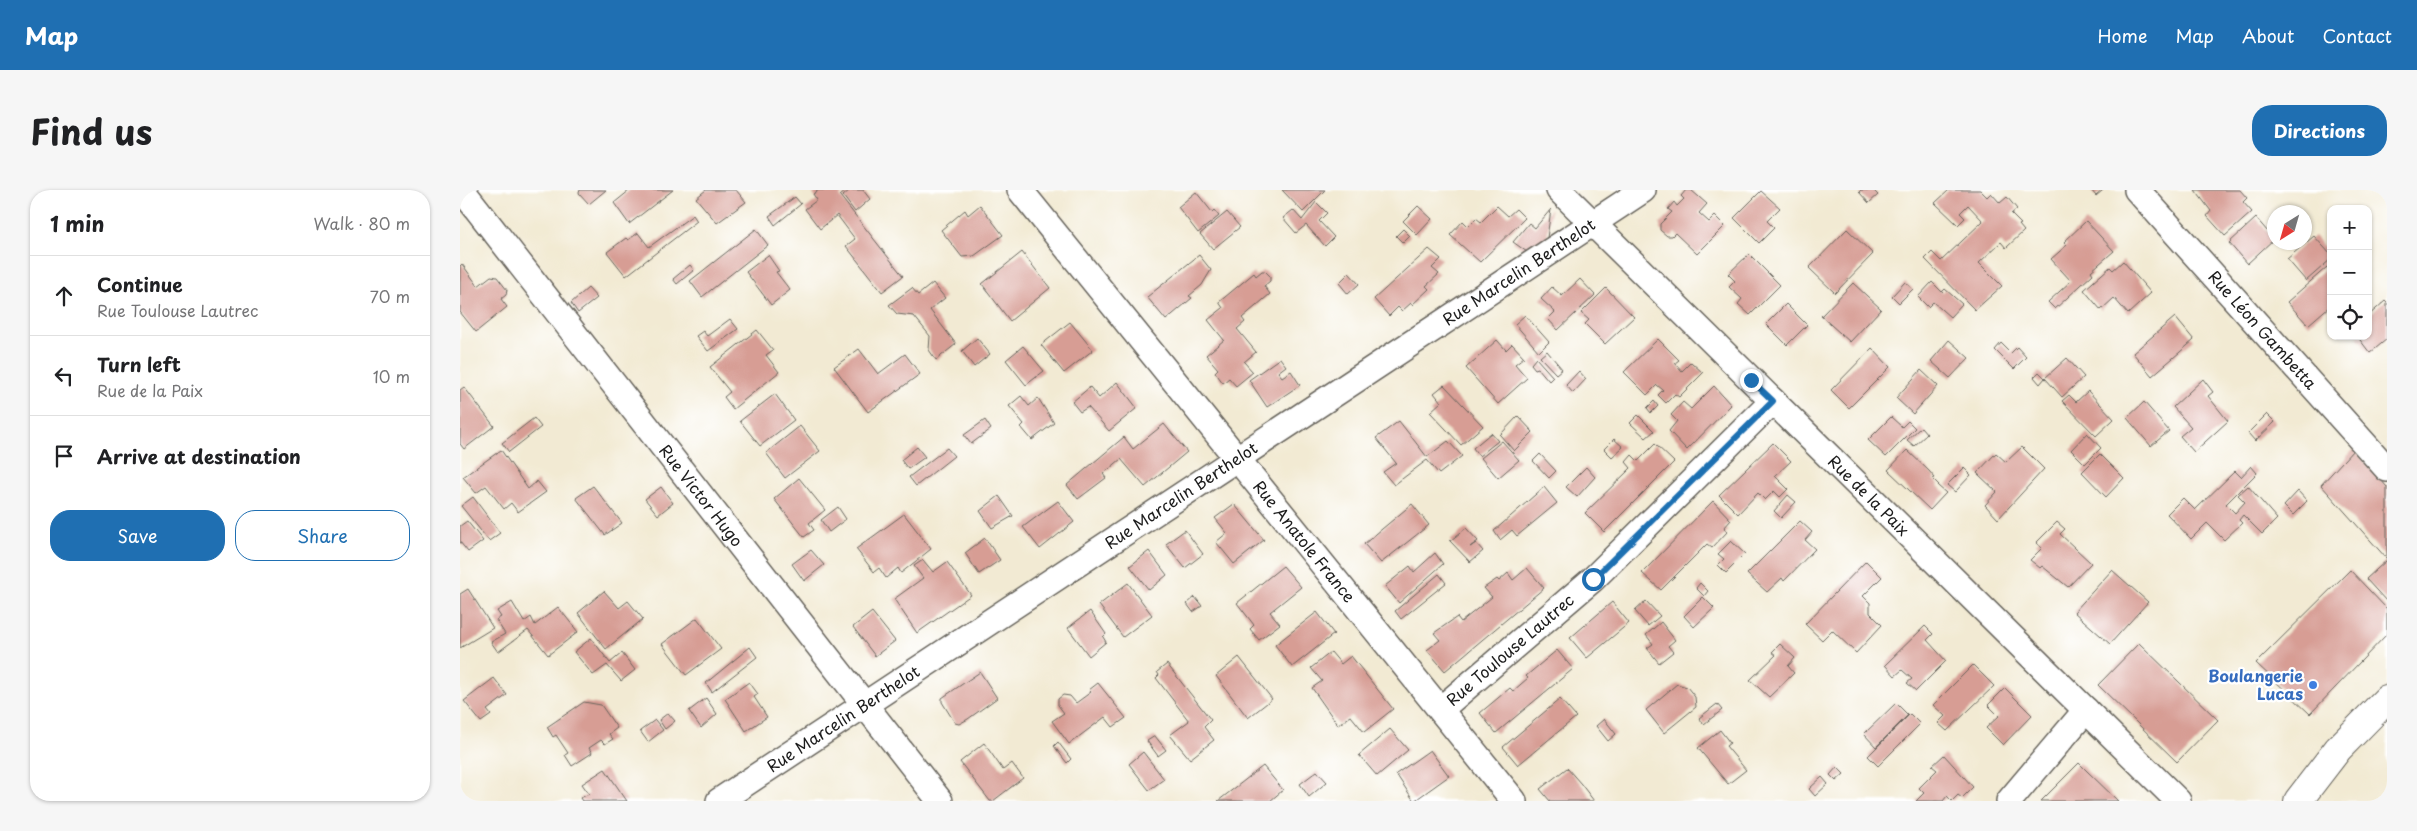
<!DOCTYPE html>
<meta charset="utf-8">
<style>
:root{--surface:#fff;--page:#f6f6f6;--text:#202124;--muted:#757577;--line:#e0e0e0;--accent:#1f6fb2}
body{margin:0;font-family:"Playpen Sans",sans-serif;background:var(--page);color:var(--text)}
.controls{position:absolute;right:15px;top:15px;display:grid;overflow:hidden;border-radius:10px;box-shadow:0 1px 4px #0004}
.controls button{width:45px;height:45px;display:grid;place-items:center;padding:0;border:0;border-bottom:1px solid var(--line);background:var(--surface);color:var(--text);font:25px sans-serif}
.compass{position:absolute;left:1807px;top:15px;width:45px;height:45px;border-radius:50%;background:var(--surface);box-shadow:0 1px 4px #0004;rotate:217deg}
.stop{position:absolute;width:15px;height:15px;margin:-11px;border:4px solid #1f6fb2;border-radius:50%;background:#fff}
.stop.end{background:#1f6fb2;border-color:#fff;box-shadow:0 1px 5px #0008}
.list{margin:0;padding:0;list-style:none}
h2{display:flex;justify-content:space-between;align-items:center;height:65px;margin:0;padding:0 20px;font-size:21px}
h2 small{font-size:16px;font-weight:400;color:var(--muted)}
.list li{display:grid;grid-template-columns:32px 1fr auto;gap:15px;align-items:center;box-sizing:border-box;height:80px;padding:0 20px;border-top:1px solid var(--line)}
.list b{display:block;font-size:19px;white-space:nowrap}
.list p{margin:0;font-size:16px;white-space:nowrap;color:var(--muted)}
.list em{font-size:16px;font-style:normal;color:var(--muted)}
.actions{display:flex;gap:10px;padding:15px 20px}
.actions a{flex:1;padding:11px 0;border:1px solid var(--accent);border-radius:20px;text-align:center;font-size:18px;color:var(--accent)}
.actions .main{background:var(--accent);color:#fff}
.icon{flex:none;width:28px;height:28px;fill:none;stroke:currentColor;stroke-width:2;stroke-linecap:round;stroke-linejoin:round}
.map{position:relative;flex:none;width:1927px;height:611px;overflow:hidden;border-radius:20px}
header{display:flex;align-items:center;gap:30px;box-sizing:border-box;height:70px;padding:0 25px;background:var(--accent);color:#fff}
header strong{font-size:24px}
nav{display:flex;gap:28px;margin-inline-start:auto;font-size:18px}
.intro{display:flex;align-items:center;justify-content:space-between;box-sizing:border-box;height:120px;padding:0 30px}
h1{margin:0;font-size:35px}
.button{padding:12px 22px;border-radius:20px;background:var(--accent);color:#fff;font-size:18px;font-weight:700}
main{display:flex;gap:30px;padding:0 30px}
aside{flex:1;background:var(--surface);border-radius:20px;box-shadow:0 1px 4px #0004}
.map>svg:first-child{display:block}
.building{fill:#d79d94}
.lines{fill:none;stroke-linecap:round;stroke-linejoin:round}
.street-casing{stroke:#67645c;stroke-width:28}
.secondary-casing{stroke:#67645c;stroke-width:30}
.street{stroke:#fff;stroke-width:25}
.secondary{stroke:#fff;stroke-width:28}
.route{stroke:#1f6fb2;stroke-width:6}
.shop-dot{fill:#3f7fe0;stroke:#fff;stroke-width:2}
.labels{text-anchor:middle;stroke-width:4.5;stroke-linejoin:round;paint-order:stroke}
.street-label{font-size:16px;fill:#1c1c1c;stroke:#fff}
.shop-label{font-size:16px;font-weight:bold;fill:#366cbe;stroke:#fff;text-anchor:end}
</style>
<header>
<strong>Map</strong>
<nav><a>Home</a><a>Map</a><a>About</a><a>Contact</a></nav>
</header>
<div class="intro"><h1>Find us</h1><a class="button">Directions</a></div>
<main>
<aside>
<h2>1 min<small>Walk · 80 m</small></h2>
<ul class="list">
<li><svg class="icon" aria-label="ahead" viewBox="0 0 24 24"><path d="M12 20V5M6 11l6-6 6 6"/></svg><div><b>Continue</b><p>Rue Toulouse Lautrec</p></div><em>70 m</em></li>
<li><svg class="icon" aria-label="left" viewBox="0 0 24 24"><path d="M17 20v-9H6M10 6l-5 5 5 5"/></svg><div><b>Turn left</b><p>Rue de la Paix</p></div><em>10 m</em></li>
<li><svg class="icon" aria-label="arrive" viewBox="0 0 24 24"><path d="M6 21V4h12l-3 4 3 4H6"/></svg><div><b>Arrive at destination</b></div></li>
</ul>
<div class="actions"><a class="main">Save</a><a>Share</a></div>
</aside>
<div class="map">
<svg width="1927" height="611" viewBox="0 0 1927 611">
<rect width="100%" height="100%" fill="#fff"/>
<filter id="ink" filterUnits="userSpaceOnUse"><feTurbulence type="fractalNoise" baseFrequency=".02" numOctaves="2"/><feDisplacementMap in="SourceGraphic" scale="10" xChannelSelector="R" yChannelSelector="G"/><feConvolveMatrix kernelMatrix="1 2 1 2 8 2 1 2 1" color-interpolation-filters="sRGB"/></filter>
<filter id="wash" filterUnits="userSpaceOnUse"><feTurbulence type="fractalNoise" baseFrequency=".0096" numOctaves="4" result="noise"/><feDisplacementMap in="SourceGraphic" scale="20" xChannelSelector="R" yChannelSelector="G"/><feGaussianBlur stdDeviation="1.12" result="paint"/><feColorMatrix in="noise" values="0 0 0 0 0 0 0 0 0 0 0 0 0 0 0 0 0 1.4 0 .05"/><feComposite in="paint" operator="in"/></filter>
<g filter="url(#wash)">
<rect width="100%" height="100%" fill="#f2ead3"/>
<g id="blocks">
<path class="building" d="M120,0h26l-17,14 -10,-11z
M170,0h43l-44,34 -15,-21z
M246,0h30l10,12 -29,21 -21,-25z
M359,0h28l-7,6 63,80 -21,16 -36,-46 9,-7 -18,-24 -17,14 -15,-20 12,-9 -4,-6z
M390,0h13l7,9 -15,13 -12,-16z
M822,0h43l-22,22z
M1226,0h5l16,14 -8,9 10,9 6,-6 10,10 -28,28 -22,-21 -3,3h-5l-7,-6v-6l12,-12 -4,-3 6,-7 3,4 7,-7 -3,-3z
M1401,0h12l5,5 -9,8 -10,-11z
M1489,0h31l7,7 4,-4 9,10 7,-6 10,12 -6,5 10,10 -2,1 5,6 -18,17 -5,-6 -22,21 23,23 -27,24 -50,-51 7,-7 9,9 42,-40 -15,-16 -8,8 5,5 -7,7 -23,-22z
M1631,0h12l-7,6z
M1735,0h45l7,8 -4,4 9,10 -27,24 -18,-20 4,-5z
M1301,1l19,17 -13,13 7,7 -15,15 -25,-25z
M736,2l16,20 2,-2 5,6 -21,17 -20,-26z
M335,7l6,7 -26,21 -6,-9z
M856,12l11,11 -8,8 15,16 -9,9 -19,-21 -10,8 -13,-15 10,-8 9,10z
M520,15l23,30 -29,21 -12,1 -21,-27 24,-20 3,5z
M958,16l14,13 -15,16 -14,-14z
M1037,16l11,10 8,-7 9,9 -45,44 -30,-27 13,-14 5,5 8,-8 5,4z
M1091,19l-4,29 -20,14 -14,-10 16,-19 6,5z
M767,22l13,15 -27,22 -13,-15z
M233,25l4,6 -71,55 -19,-24 19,-14 2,2 10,-7 11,14z
M1796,28l18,21 -27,25 -18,-21z
M1626,31l28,30 -23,20 2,3 -38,35 -7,-7 23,-21 -20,-22 16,-14 -3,-3z
M296,39l12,16 -66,52 -12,-16z
M943,39l7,7 -7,7 -7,-7z
M1387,39l26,25 -38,39 -26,-25z
M1854,46l17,19v4l-25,22 -19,-22z
M969,59l12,10 -9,9 7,6 -13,12 3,3 -17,16 -1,-2 -9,8 -4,-4 -9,9 -15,-17z
M562,62l28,36 -40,33 -28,-37z
M1289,64l31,31 -30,30 -12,-11 4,-5 -13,-12 6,-6 -7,-7z
M308,65l11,16 -3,1 14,18 -19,15 -25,-33z
M739,65l12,15 -9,15 -13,11 3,2 -26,22 -19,-23z
M1663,71l28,32 -23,21 -14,-16 -13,12 -17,-20 26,-23 3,3z
M2,74l16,22 13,-10 6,1 10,13 -1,5 -5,4 6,8 -31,25 -16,-20v-46z
M230,75l4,5 -17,14 -4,-5z
M1867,77l4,4v34l-23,20 -21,-23z
M802,81h3l5,5v5l-6,5 6,8 -28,24 3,4 -8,7 19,23 -12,10 9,10 -17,14 -7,-8 -6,5 -8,-11 3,-3 -12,-14 18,-15 -16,-20 15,-12 -4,-6 35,-29 2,3z
M889,83l10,11 -11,10 -9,-11z
M1120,89l15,16 -37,35 -10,-11 7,-7 -14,-13 11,-12 10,9z
M1445,92l8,7 -14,14 -7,-7z
M1472,92l10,10 3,-3 17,15 -12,13 -17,-15 -5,5 -10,-10z
M473,93l12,15 -15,12 26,34 -20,16 -7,-10 1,-14 -16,-20 -17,-2 -8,-9 23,-17 6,7z
M1393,93l28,26 -31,33 -29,-26z
M128,98l9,10 -19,15 -7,-10z
M1146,98l28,29 -29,27 -20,-20 4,-4 -8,-7z
M1925,111l2,2v36l-17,14 -13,-17h11v-20z
M1326,114l21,21 -20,20 -21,-21z
M1065,125l24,27 -10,10 -24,-28z
M1715,127l19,23 -42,36 -19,-23z
M270,129l8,10 -30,22 -12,-15 7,-5 4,5z
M610,132l23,28 -29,23 -23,-28z
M297,140l16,20 -7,5 13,17 -46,37 -9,-12 6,-5 -20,-25z
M517,148l13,16 -16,13 -12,-16z
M1198,149l21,21 -4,3 7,8 9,-9 12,11 -24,24 -4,-3 -9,9 -8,-8 5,-5 -6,-5 -10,10 -23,-23z
M1037,150l9,10 6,-6 12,13 -9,7 12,14 -29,26 -32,-36z
M1489,150l20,18 -19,20 -19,-17z
M1541,153l10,10 6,-6 9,10 -12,12 -19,-19z
M563,156l21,25 -18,14 -20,-25z
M1412,158l18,19 -41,41 -18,-18z
M399,159l19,25 27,-20 15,20 -52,38 -34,-45z
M1087,161l15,18 -6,5 -16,-17z
M820,168l6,8 -8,6 4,5 9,-6 9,14 -33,22 -18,-27z
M1076,168l17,19 -4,4 -11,-13 -3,1 -4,-5z
M1607,168l17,19 -22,20 -17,-19 -5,6 -6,-7 5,-5 6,6z
M1461,180l17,16 -25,28 -17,-16z
M1119,181l7,8 -13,14 -7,-8z
M1743,189l10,13 -5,4 20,25 -34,31 -14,-16 11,-9 -18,-20z
M657,192l20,26 -28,23 -21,-24 -8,5 -8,-10 18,-15 9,11z
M984,195l39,41 -22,19 -31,-33 11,-10 -7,-9z
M1254,196l17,19 -44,45 -18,-19 8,-10 -6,-6 12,-13 8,7z
M4,197l30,39 -30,23 -4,-5v-54z
M1628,201l26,28 -18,17 -34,-35 7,-6 7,7z
M315,204l19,26 -34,26 -20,-25z
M561,206l8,10 9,-8 16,25 -22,17 -11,-13 3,-3 -15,-18z
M1194,211l4,5 -7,7 -4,-5z
M1684,212l25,29 -18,15 -24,-28z
M1807,224l8,8 -20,19 -7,-8z
M1178,225l16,16 -8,7 -16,-15z
M1058,226l15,16 -19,19 -14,-16z
M1431,227l11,10 6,-6 7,7 -29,29 -18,-17z
M74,228l7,9 -32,25 -7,-9z
M525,230l6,9 -20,15 -7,-9z
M939,231l28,36 21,-16 14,15 -23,18 -12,-14 -33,25 -11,-13 13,-9 -20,-25z
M704,234l23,28 -42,35 -24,-28 -18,15 3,4 -28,21 -11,-14 57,-48 9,12z
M340,236l20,25 -35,27 -19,-25z
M1461,237l6,7 -13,12 -7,-6z
M1031,243l7,8 -19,15 -6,-8z
M1627,243l14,15 -16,16 -14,-14z
M1154,249l9,8 -11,10 -8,-8z
M1042,251l17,19 -21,18 -17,-20z
M1313,253l18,18 -16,15 13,13 -8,8 -6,-6 -9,9 -7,-7 -20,21 -19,-19z
M1195,254l19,18 -70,70 -19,-19 46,-45 -5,-6 6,-7 6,6z
M457,257l8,10 -17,12 -7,-9z
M1562,257l22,22 -46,50 -13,-14 12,-13 -20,-19 19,-20 10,9z
M487,258l7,8 -38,30 -7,-9z
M1894,259l33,38v72l-66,-74z
M41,260l27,39 9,-8 9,11 -28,20 -7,-9 -7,6 -18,-23 -10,7 -13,-16z
M1447,260l22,21 6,7 -2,1 6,6 -1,1 8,7 -16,17 -42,-40z
M1080,264l16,17 -7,7 -16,-17z
M1640,264l24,24 -18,19 -24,-25z
M1791,276l6,7 -31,31 9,9 10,-11 -7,-7 10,-9 29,33 -15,15 -19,-19 -4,5 3,3 -18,17 -17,-17 -16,16 -24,-25 16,-16 12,12 40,-39 6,6z
M1126,277l9,10 -18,20 -11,-10z
M1504,278l7,7 -16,17 -8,-7z
M339,288l26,32 -16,13 5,7 -10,7 -30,-38z
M133,296l29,37 -17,12 -29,-37z
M201,297l12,16 -15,12 -13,-16z
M1084,297l13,16 -40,33 -5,-6 -12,10 -6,-9z
M1838,301l9,10 -14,14 -9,-9z
M1328,305l8,7 -15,16 -7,-7z
M539,306l14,20 -21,12 -12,-17z
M13,307l27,36 -11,8 -28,-35z
M598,311l16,21 -34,27 -17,-22z
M1253,311l18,19 -7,8 4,3 -16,17 -5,-4 -46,46 -19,-17z
M774,314l30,36 -30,24 -18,-22 11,-9 -12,-15z
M952,314l17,21 -48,38 -17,-19z
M378,317l8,12 -17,13 -8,-12z
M444,324l27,35 -30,24 -3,-5 -12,10 -7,-10 -5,4 -18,-23z
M7,331l16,20 -15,11 -8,-10v-16z
M1340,331l12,11 -7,8 10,9 -31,32 -2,-3 -15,14 -20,-18z
M1597,332l8,7 -5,5 31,29 -23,24 -26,-21 -2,2 -10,-8 12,-12 -6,-5z
M1006,338l12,13 -8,6 6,-4 7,8 -13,11 -20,-21z
M725,340l18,24 -18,14 -19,-24z
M525,348l15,22 -21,14 -14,-21z
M1271,351l14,13 -19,19 -8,-8 6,-6 -6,-5z
M351,360l13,15 -20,16 -12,-17z
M689,361l18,24 -18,15 -19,-24z
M975,363l8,11 -44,39 -14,-17 25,-20 4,6z
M463,370l10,12 14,-10 24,33 -54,38 -23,-34 29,-21 -9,-12z
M1927,370v42l-21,-23z
M1406,371l16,16 -19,19 7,7v10l12,12 -26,28 -24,-23 -10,10 -17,-16z
M823,376l18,21 -31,25 10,12 -21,16 -9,-11 4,-4 -17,-22z
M1067,378l17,20 -99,83 -18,-21 13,-10 -6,-7 23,-16 4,5 31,-25 -8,-9 13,-9 2,2 9,-8 5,7z
M1652,380l36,32 -38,42 -36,-32z
M1890,380l37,39v25l-77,80 -54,-51z
M979,384l7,9 -45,36 -6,-8z
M668,393l24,32 -29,22 -24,-32z
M1240,393l8,8 -4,5 -8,-8z
M8,399l25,39 -33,20v-54z
M144,401l15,17 9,-7 15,18 -37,30 -28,-36z
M735,407l7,9 -9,6 -6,-8z
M1243,407l11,11 -20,19 -10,-11z
M1186,411l14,15 -12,10 -13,-15z
M52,412l12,20 7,-5 4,8 23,-18 20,25 -30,23 -20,-25 -30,22 -7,-10 14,-8 -9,-14 5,-3 -4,-6z
M1152,412l17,21 -42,35 -17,-20z
M630,421l16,23 -3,3 3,5 -17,14 -21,-28z
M412,422l23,29 -20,15 -22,-29z
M857,422l17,22 -42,33 -17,-22z
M237,428l24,31 -35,26 -24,-31z
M1201,432l14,18 -7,6 5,6 -14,11 -12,-15 6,-4 -7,-9z
M1465,436l8,8 -6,6 19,21 -30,30 -9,-8 5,-4 -10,-9 -7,6 -10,-11z
M131,448l19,25 12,-10 13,17 -14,11 -14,-16 -14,10 -19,-23z
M1679,453l79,77 -41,42 -79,-77z
M1320,454l15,14 -7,8 6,7 -25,24 -19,-17 26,-25 -4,-3z
M290,457l7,10 -45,35 -6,-9z
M1097,460l16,19 -77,64 -16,-20 30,-25 3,3 15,-13 -2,-2z
M871,462l10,12 10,-8 42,53 -29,23 -13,-16 -13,9 -26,-37 10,-7 -11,-13z
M779,467l33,42 -24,19 -32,-42z
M707,474l44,56 -7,7 10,13 -24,19 -20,-24 19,-14 -33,-43 3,-3 -2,-3z
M1513,475l21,21 -47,45 -9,-8 7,-7 -12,-11z
M520,482l17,26 -29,21 -9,5 -4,-1 -13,-21v-4z
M34,488l13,17 -20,15 4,5 -10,7 -17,-21z
M289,492l9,12 -4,3 13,20 -21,14 -21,-32z
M638,493l28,35 -13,9 -8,-10 -36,27 -17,-23 12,-8 -6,-8v-6l5,-4 7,1 6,7 15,-11 -2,-2z
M1217,494l10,3 8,10 1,10 -32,26 -18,-23z
M1545,498l27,27 -29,30 -17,-17 13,-12 -11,-11z
M246,508l11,16 -16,14 -12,-17z
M1100,509l16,18 -58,48 -15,-18z
M124,512l17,3 16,23 -8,6 4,5 -8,5 -4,-4 -12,8 3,5 -20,13 -7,-11 3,-2 -12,-18 -3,2 -6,-10z
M1436,513l12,12 -32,32 -12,-13z
M1257,514l5,6 -18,14 -5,-6z
M208,523l7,8 -10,8 -6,-9z
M1450,524l10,10 -42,42 -10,-10z
M1144,529l12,15 -8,7 -12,-15z
M195,530l8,10 -15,12 -8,-11z
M930,539l18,21 -31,26 -18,-21z
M1260,540l10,13 -4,3 20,24 -18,14 -30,-36z
M695,546l11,14 -8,6 -11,-15z
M598,552l13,17 -4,4 -13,-17z
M524,553l19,27 9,-7 11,15 -30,23h-3l-30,-39z
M970,560l19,26 -35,25 -18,-27z
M683,562l21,27 -15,11 -20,-26z
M1484,565l29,32 -11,11 -4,-3 -6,6 -5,-5 -4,5h-27l8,-8 -5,-5 18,-18 -5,-4z
M1619,573l8,8 31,30h-77z
M803,576l20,24 -13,11h-52z
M1377,577l7,7 -8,7 -6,-6z
M1107,578l14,16 13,17h-44l-10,-12z
M145,579l22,32h-45l-2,-3 9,-4 -7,-10z
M857,581l10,11 -18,15 -9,-13z
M1362,587l6,7 -13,12 -6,-7z"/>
</g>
</g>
<g filter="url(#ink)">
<use href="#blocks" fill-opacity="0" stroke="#67645c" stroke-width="1"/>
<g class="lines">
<g class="street-casing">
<g id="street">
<path id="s1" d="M2,0l478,611"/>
<path id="s2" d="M560,0l494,611"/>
<path id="s3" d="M1099,0l619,611"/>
<path id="s4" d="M1677,0l250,279"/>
<path id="s5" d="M981,519l152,-130 180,-178"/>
<path id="s6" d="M259,611l924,-611"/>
<path d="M1549,611l77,-91"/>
</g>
</g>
<g class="secondary-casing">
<path id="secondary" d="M1838,611l40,-52 49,-50"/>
</g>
<use href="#street" class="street"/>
<use href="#secondary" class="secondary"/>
</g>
</g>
<g class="lines" filter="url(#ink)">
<path class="route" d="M1133,389l180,-178 -22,-21"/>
</g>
<circle class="shop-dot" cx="1853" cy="495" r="5"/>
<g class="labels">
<g class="street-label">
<text dy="6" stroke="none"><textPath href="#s6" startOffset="959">Rue Marcelin Berthelot</textPath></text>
<text dy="6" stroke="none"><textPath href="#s4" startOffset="188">Rue Léon Gambetta</textPath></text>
<text dy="6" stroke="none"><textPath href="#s1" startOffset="388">Rue Victor Hugo</textPath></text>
<text dy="6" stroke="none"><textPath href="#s6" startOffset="554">Rue Marcelin Berthelot</textPath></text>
<text dy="6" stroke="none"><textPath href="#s3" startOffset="435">Rue de la Paix</textPath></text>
<text dy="6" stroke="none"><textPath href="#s2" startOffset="452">Rue Anatole France</textPath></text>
<text dy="6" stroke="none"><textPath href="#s5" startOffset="91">Rue Toulouse Lautrec</textPath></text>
<text dy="6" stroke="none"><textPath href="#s6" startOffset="149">Rue Marcelin Berthelot</textPath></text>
</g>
<g class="shop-label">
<text x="1843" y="492">Boulangerie<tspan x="1843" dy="18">Lucas</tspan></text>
</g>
</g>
</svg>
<div class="controls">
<button>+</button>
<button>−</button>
<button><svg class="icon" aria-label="locate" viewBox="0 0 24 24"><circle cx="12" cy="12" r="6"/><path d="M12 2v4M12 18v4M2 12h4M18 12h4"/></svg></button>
</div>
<svg class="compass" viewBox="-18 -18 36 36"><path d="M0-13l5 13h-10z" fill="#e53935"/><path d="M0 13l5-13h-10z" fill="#757577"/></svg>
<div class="stop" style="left:1133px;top:389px"></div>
<div class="stop end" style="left:1291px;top:190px"></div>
</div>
</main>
